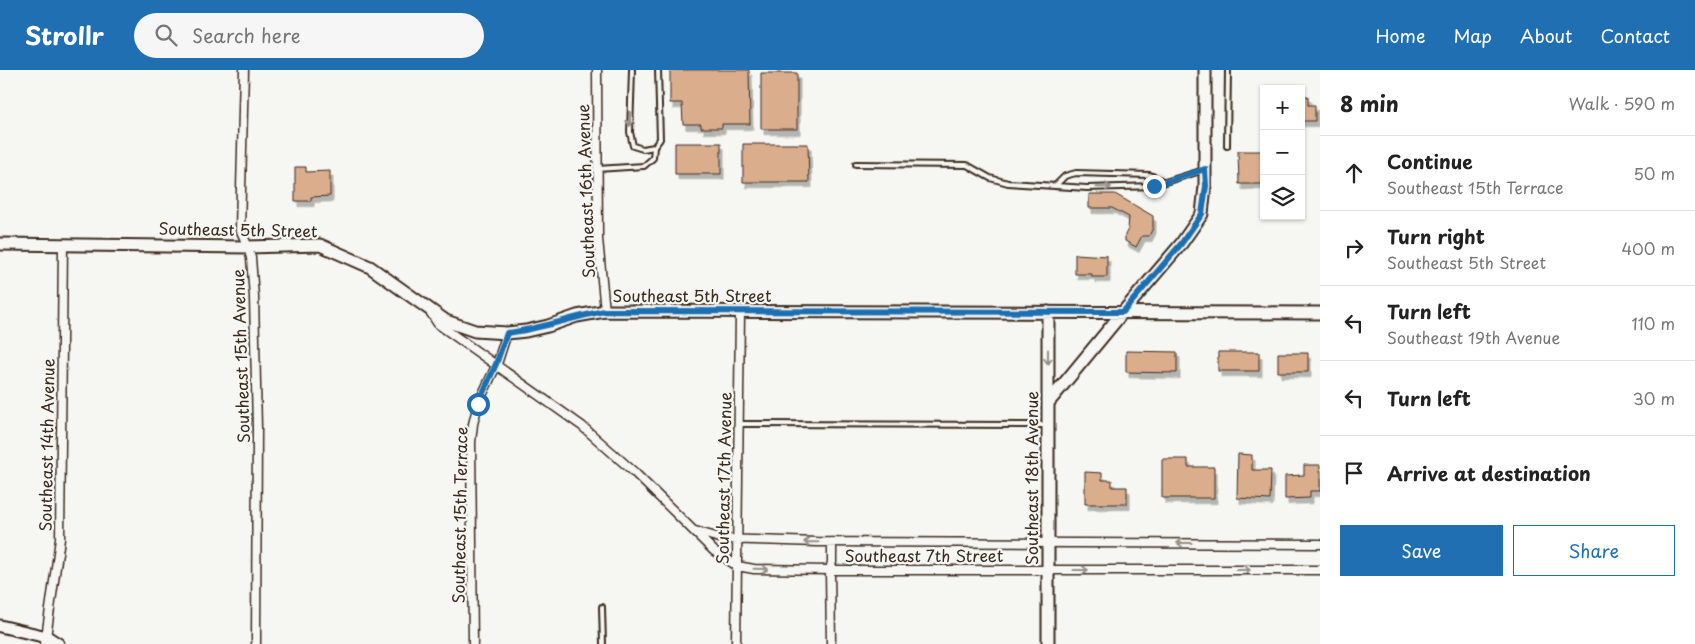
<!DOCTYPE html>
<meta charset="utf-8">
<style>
:root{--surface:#fff;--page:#f6f6f6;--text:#222;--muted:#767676;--line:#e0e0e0;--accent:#1f6fb2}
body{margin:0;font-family:"Playpen Sans",sans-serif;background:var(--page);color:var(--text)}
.controls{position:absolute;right:15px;top:15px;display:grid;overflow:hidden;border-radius:0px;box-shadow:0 1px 4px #0004}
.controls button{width:45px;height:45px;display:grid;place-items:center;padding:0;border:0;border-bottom:1px solid var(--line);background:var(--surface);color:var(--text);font:25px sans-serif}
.stop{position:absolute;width:15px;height:15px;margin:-11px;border:4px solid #1f6fb2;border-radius:50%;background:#fff}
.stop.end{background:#1f6fb2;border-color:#fff;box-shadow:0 1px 5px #0008}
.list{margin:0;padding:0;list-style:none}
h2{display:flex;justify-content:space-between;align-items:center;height:65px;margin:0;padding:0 20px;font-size:21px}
h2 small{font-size:16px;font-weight:400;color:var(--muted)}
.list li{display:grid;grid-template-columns:32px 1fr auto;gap:15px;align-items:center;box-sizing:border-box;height:75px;padding:0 20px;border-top:1px solid var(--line)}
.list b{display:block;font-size:19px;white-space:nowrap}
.list p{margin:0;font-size:16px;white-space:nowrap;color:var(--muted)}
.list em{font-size:16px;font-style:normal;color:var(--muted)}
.actions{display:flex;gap:10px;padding:15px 20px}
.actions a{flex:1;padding:11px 0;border:1px solid var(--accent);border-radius:0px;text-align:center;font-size:18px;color:var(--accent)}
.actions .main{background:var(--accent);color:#fff}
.icon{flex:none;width:28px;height:28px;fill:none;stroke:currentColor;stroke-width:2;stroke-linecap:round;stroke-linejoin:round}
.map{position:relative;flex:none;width:1320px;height:574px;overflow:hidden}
header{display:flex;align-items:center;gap:30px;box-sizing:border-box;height:70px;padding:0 25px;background:var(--accent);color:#fff}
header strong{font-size:24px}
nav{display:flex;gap:28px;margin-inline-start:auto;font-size:18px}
.search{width:350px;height:45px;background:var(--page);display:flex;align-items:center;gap:12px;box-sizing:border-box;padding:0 18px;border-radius:28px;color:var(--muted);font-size:19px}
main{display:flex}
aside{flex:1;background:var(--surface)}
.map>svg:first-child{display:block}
.building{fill:#daad8c;stroke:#3b2a1e;filter:url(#shadow)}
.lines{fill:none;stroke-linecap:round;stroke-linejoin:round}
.lane-casing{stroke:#3b2a1e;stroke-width:8}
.street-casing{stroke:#3b2a1e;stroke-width:11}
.secondary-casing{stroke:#3b2a1e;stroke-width:15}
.lane{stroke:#f6f6f2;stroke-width:4}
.street{stroke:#f6f6f2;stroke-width:8}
.secondary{stroke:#f6f6f2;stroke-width:11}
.oneway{stroke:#989088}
.route{stroke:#1f6fb2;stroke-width:6}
.labels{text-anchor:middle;stroke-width:4.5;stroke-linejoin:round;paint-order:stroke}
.street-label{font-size:16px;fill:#3b2a1e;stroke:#f6f6f2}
</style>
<header>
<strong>Strollr</strong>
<div class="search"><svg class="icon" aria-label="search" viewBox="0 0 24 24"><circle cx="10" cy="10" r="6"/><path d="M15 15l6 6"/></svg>Search here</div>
<nav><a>Home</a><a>Map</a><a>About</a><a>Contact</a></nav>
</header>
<main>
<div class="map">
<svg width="1320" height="574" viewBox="0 0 1320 574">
<defs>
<filter id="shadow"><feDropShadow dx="3" dy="5.5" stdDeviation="0" flood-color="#0004"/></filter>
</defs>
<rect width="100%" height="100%" fill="#f6f6f2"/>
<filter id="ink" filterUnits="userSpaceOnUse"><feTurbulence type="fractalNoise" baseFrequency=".02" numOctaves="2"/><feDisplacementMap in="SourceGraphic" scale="10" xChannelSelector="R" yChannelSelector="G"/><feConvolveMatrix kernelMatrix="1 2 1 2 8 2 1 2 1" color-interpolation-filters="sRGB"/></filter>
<g filter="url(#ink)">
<path class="building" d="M670,0h79l1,54h-28v4h-21v-4h-18l-1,-21h-12z
M761,3h36v56h-36z
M1301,26h7v9h7v16h-14z
M675,73h46v31h-46z
M743,74h65l1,38h-66z
M1238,81h26v33h-25z
M295,97h11v5l24,-1v25l-19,1v4h-16z
M1089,124h26l38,22v12l-4,8h-7l-6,11 -11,-6v-6l3,-6 1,-12 -17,-9h-23z
M1075,184l32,2v21h-15v-3h-17z
M1126,281l51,1v21l-51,-1z
M1218,282h41v19h-41z
M1278,283h30v19h-30z
M1238,384l14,1v15h19l-1,30 -33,-2z
M1162,389h26v8h26v31h-52z
M1304,395h16v26h-10v7l-25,1v-23l19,-1z
M1085,402l17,1v7h10v7h15v17h-42z"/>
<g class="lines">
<g class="lane-casing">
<path id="lane" d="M632,0l-2,62 3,14 10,3 11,-2 6,-8 -2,-69
M1227,76l1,-76
M856,94l111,1 23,13 18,5 79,5 68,-2 10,-4 -15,-7 -74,-2 -11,3 -10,10
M597,99l47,-3 9,-8 1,-11
M1165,112l39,-12
M738,354l308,1
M602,537l1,37"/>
</g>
<g class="street-casing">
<path id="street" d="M244,0l-4,159 8,18 3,11 3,39 3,131 -1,216
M597,0l1,169 7,72
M431,243l7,11 144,102 52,46 80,79 23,15 17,3 76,1h490
M695,461l28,8 94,3 503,2
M45,574l15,-105 3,-295
M473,574l-2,-202 2,-18 5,-20 19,-40 10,-31
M736,574l4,-331
M831,574l-1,-74 2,-8v-20"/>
</g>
<g class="secondary-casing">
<path id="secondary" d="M0,174l248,3 72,-2 50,22 76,54 29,10 32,2 19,-2 22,-5 29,-10 28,-5 715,2
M1048,333l75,-91 58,-68 21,-30 3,-28v-116
M0,556l47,11 11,7
M1048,574v-332"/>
</g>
<use href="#lane" class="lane"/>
<use href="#street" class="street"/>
<use href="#secondary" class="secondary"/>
</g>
<defs><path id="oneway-shaft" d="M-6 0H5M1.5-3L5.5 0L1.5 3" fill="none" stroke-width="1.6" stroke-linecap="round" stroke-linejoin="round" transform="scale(1.25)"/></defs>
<g class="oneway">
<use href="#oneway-shaft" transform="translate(630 49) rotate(91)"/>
<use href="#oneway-shaft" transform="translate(1104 117) rotate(-1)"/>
<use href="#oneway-shaft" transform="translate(1048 287) rotate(90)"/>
<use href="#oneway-shaft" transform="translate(811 472) rotate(-179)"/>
<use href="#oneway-shaft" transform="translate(1184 473) rotate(-180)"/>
<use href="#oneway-shaft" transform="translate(761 499) rotate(1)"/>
<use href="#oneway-shaft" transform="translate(1081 500)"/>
<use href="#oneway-shaft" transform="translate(1243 500)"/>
</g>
</g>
<g class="lines" filter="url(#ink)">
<path class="route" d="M478,334l18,-40 11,-31c34,-4 65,-16 98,-22l518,1 58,-68 21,-30 4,-28 -1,-17 -51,17"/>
</g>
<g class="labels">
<g class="street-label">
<text transform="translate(586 121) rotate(-92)" y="6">Southeast 16th Avenue</text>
<text transform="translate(238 160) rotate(1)" y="6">Southeast 5th Street</text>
<text x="692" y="232">Southeast 5th Street</text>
<text transform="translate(241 286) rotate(-92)" y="6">Southeast 15th Avenue</text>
<text transform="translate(47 375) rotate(-89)" y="6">Southeast 14th Avenue</text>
<text transform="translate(724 408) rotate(-89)" y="6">Southeast 17th Avenue</text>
<text transform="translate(1032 408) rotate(-90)" y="6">Southeast 18th Avenue</text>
<text transform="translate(460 445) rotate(-89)" y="6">Southeast 15th Terrace</text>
<text x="924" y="492">Southeast 7th Street</text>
</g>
</g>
</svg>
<div class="controls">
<button>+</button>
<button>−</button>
<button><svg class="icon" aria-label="layers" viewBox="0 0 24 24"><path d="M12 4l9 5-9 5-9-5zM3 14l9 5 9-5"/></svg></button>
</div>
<div class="stop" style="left:478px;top:334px"></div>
<div class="stop end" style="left:1154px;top:116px"></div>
</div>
<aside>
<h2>8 min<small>Walk · 590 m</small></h2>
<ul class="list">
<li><svg class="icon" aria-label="ahead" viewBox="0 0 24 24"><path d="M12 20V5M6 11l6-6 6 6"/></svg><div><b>Continue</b><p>Southeast 15th Terrace</p></div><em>50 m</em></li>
<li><svg class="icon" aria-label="right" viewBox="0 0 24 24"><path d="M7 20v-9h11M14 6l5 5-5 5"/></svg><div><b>Turn right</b><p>Southeast 5th Street</p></div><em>400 m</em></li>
<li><svg class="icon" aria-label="left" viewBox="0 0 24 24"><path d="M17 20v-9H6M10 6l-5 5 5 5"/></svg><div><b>Turn left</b><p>Southeast 19th Avenue</p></div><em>110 m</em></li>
<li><svg class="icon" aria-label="left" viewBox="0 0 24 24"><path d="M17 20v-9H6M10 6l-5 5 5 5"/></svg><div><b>Turn left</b></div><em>30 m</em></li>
<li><svg class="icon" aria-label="arrive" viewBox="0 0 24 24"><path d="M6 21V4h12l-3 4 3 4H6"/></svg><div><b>Arrive at destination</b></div></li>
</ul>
<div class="actions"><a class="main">Save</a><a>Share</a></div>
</aside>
</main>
